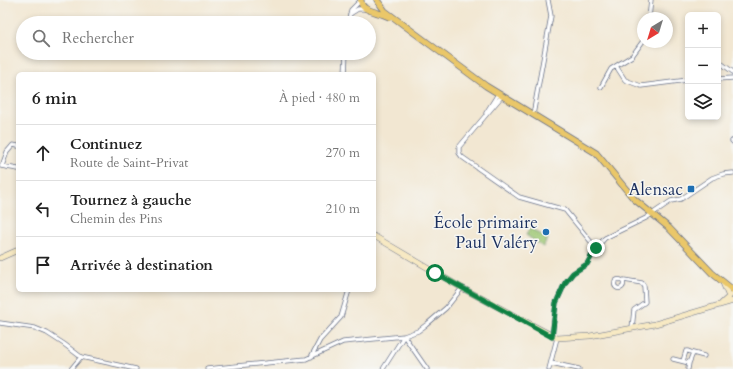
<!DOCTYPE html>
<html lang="fr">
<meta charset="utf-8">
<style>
:root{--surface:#fff;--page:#f6f6f6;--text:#222;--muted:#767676;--line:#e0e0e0}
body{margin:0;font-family:Cardo,serif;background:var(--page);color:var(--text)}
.controls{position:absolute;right:12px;top:12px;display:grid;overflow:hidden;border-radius:6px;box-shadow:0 2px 6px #0003}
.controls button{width:36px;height:36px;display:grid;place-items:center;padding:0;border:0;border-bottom:1px solid var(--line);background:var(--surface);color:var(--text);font:20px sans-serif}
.compass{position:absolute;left:637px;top:12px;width:36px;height:36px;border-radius:50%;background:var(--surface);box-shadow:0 2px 6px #0003;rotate:218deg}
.stop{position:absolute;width:12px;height:12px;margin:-9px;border:3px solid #0b8043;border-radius:50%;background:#fff}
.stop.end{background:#0b8043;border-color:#fff;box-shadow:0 1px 4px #0008}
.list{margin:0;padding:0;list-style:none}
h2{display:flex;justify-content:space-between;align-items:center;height:52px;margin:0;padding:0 16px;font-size:17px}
h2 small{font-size:13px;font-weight:400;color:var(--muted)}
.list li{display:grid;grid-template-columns:26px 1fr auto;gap:12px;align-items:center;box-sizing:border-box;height:56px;padding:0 16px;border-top:1px solid var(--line)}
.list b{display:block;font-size:15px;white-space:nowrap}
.list p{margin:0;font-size:13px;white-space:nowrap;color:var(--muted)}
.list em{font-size:13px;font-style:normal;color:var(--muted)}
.icon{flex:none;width:22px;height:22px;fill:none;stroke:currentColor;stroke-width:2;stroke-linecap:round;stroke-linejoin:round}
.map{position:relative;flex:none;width:733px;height:369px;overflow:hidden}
.search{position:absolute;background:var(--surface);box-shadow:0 2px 6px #0003;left:16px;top:16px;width:360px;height:44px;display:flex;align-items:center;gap:10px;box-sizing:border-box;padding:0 14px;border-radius:22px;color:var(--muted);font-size:15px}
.panel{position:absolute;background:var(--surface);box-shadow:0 2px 6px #0003;left:16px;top:72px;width:360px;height:220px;border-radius:6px}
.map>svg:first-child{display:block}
.green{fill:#9ec773;stroke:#5c7b68}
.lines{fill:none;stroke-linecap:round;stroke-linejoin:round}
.street-casing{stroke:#666f87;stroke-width:5}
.secondary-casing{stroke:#666f87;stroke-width:6}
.primary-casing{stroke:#666f87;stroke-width:7}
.street{stroke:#fff;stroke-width:3.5}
.secondary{stroke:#f7e9c3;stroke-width:5}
.primary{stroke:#eac769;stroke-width:5.5}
.route{stroke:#0b8043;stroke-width:5}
.poi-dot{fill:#1f6fb2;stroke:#f6f6f2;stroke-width:1.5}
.labels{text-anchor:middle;stroke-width:3;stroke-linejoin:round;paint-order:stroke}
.poi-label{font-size:17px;fill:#1b2f5e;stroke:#f6f6f2;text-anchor:end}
</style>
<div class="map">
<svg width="733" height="369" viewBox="0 0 733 369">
<rect width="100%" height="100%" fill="#f6f6f2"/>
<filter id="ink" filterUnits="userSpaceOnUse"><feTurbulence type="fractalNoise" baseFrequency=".025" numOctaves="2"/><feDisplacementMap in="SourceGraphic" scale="8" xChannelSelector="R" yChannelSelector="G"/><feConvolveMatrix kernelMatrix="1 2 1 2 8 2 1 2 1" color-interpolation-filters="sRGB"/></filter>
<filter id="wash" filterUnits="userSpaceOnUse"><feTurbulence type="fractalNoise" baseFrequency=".012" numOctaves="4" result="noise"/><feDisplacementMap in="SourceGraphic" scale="16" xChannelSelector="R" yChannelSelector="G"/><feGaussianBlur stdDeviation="0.9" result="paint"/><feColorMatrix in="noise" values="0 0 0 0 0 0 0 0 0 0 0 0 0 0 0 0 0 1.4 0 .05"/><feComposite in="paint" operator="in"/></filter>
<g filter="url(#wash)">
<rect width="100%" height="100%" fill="#f2e7d2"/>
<path class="green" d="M530,228l18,11 -5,8 -17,-12z"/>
</g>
<g filter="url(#ink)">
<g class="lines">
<g class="street-casing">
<path id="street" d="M350,14l8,-5h7
M649,18l2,-18
M348,23l3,-13 9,-9
M718,61l15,11
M616,66l9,14 16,6 47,-6
M345,74l1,-21
M718,79l15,-1
M601,87l10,-18 21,-13 11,-15
M502,96l-43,51v6l3,4 57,40 46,13 31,38
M486,113l12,-19
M533,115l18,-99 -3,-16
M732,141l1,1
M1,166l17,3
M2,166l5,-14 6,-7 5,1
M614.5 284a4.5 4.5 0 1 1 9 0a4.5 4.5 0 1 1-9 0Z
M622,281l2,-1 18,3 2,3 1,16 -11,8 -2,18
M0,323l35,5 12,5 17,11 17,13 55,12
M552,337l4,-34 9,-20 8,-10 14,-9 9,-16 9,-10 41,-20 25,-17 10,-2 31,-21 11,-4 10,-1
M693,353l11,3
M311,357l9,-17 21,-23 8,-27
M673,359l16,4 -1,6
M683,361l3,-10h2l5,2 -4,10
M551,363l28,6
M71,369l10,-12
M207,369l99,-10 37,-17 61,-6 23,33
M383,369l21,-33 14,-5 8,-6 20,-17 16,-20
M549,369l8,-31"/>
</g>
<g class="secondary-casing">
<path id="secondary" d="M374,236l88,52 95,50 33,-2 65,-12 78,-23
M0,258l18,-8
M723,283l6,14
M722,303l11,-10"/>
</g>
<g class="primary-casing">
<path id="primary" d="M361,0c-1,12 18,11 28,17
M377,0l8,11 101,75 110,67 38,46 34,28 44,46 21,17"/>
</g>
<use href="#street" class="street"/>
<use href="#secondary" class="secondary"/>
<use href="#primary" class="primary"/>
</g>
</g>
<g class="lines" filter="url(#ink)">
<path class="route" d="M435,273l117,64 4,-34 9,-20 8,-10 14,-9 9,-16"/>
</g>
<g class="poi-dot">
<rect x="687" y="185" width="8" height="8" rx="2"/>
<circle cx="546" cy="232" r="4"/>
</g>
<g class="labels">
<g class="poi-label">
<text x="683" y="195">Alensac</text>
<text x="538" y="228">École primaire<tspan x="538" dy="20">Paul Valéry</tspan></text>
</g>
</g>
</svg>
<div class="controls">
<button>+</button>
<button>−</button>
<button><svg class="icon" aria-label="layers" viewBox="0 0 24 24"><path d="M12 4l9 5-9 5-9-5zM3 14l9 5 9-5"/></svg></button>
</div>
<svg class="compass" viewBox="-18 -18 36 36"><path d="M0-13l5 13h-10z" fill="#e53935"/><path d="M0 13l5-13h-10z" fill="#767676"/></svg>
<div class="stop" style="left:435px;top:273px"></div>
<div class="stop end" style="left:596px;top:248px"></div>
<div class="search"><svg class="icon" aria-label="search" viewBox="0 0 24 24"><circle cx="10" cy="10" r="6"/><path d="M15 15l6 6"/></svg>Rechercher</div>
<section class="panel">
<h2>6 min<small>À pied · 480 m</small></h2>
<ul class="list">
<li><svg class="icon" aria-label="ahead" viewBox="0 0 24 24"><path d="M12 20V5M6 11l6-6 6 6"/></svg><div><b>Continuez</b><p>Route de Saint-Privat</p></div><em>270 m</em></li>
<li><svg class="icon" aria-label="left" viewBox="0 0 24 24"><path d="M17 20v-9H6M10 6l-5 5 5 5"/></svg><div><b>Tournez à gauche</b><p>Chemin des Pins</p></div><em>210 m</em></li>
<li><svg class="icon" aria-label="arrive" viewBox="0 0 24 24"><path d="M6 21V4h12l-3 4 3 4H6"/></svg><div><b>Arrivée à destination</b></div></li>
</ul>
</section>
</div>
